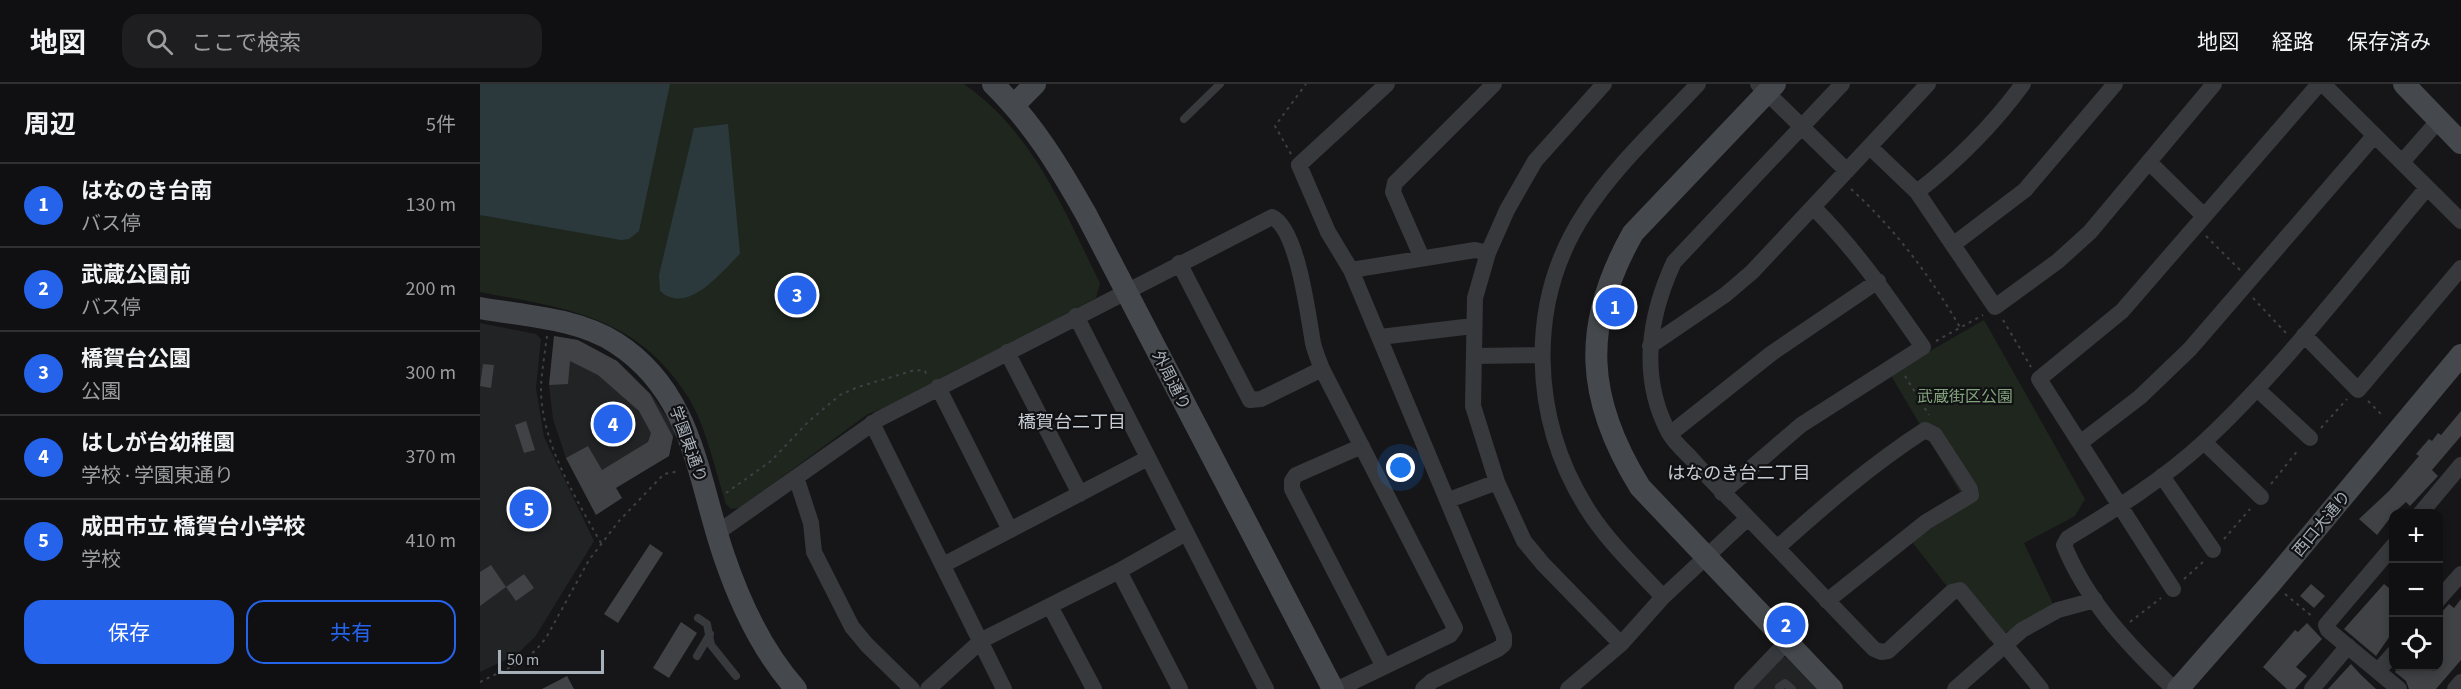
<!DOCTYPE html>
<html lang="ja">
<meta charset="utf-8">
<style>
:root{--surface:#101012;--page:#1e1e20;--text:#f1f3f6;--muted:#9c9d9f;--line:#303032;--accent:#2563eb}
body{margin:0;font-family:"Source Sans 3","Noto Sans JP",sans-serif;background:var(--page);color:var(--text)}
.controls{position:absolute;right:18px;bottom:18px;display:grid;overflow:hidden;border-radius:12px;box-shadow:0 3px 9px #0003}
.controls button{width:54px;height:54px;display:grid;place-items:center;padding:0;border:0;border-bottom:2px solid var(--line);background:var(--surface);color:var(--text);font:30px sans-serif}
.scale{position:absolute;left:18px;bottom:15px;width:106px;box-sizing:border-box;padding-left:6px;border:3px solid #a7b0b9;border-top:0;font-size:16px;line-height:21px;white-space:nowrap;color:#a7b0b9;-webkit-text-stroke:4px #111113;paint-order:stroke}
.you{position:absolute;left:921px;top:384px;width:21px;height:21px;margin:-15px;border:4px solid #fff;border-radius:50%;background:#1a73e8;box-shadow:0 0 0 9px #1a73e833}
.badge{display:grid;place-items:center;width:39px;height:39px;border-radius:50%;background:var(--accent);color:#fff;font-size:20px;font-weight:700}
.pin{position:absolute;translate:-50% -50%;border:3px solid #fff;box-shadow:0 2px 6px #0006}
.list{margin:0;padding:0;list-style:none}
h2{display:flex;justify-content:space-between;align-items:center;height:78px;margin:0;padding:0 24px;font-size:26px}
h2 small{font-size:20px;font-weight:400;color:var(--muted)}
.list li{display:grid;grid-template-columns:39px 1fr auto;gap:18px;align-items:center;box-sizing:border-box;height:84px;padding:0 24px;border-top:2px solid var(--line)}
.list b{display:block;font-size:22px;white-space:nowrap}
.list p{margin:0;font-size:20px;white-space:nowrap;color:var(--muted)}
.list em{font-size:20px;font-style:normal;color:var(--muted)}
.actions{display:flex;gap:12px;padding:18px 24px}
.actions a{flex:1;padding:14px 0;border:2px solid var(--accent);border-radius:18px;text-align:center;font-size:21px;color:var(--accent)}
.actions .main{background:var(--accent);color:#fff}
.icon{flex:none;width:33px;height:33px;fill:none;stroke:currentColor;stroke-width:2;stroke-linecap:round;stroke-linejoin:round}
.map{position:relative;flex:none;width:1981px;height:605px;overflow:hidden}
header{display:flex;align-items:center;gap:36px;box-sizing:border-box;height:84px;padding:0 30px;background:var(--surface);border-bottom:2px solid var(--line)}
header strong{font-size:28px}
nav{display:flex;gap:33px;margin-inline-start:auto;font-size:21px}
.search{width:420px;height:54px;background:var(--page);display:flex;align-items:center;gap:15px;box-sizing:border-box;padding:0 21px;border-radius:18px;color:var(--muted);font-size:22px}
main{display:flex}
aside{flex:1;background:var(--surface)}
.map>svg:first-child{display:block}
.built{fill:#222325}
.green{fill:#1e261e}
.water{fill:#2b393d}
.building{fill:#404245}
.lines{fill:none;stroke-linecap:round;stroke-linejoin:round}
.path{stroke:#3d4044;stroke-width:2;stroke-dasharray:3 4.5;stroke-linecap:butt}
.lane{stroke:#37393d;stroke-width:8}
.street{stroke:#37393d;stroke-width:16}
.secondary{stroke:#45494d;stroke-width:22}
.labels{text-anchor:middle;stroke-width:4.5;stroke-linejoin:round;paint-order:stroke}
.street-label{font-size:16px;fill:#a7b0b9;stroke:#111113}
.park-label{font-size:16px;fill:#83a57d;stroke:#111113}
.neighbourhood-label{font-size:18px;fill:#c8ced5;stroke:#111113}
</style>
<header>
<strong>地図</strong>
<div class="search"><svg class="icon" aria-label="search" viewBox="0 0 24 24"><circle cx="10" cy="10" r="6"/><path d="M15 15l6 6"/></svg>ここで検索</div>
<nav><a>地図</a><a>経路</a><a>保存済み</a></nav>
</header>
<main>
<aside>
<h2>周辺<small>5件</small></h2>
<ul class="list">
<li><span class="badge">1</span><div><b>はなのき台南</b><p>バス停</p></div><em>130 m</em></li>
<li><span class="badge">2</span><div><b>武蔵公園前</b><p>バス停</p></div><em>200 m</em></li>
<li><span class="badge">3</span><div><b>橋賀台公園</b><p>公園</p></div><em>300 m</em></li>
<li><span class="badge">4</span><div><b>はしが台幼稚園</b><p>学校 · 学園東通り</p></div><em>370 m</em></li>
<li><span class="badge">5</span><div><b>成田市立 橋賀台小学校</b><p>学校</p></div><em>410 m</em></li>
</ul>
<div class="actions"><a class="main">保存</a><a>共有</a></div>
</aside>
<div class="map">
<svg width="1981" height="605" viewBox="0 0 1981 605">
<rect width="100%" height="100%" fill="#161618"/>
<path class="built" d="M0,239l56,11 5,5 -5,49 8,49 50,104 -59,96 -19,18 -36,17z
M74,252l23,4 40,21 34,33 24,35 -6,27 -53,31 6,11 -26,17 -30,-57 -13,-39 -4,-34z
M1306,573l31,32h-68l30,-30z"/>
<path class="green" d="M0,0h484c70,49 99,125 136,199l-4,15 -207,108 -21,8 -128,94 -9,1 -5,-5c-10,-31 -21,-81 -38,-107 -52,-82 -121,-88 -208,-105z
M1504,236l101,179 -10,17 -51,27 30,63 -64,35 -78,-99 54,-40 -76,-128z"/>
<path class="water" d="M0,0h190l-31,147 -10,8 -8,1 -141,-25z
M248,40l12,130c-19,18 -52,62 -80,37l-1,-16 35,-147z"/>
<path class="building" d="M74,252l24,4 39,21 33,33 23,43 -4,19 -53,32 6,10 -26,17 -30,-57 22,-12 14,24 46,-28 3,-9 -12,-22 -41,-36 -28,-14 -2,23 -19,1z
M3,280l11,1 -3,23 -11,-2z
M1981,327v25l-29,34 6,6 -28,30 -4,-4 -12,11 -17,22 -18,-16 30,-28 30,-35 -3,-2 13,-15 3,2 6,-8 3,2z
M46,337l9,29 -11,3 -9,-28z
M170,460l13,9 -45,70 -14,-9z
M11,481l15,22 -26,19v-34z
M44,490l10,14 -18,13 -10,-14z
M1831,500l14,12 -11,12 -14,-12z
M1904,500l10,8v38l-18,26 -32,-27z
M1981,515v61l-25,29h-27l-3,-8 -11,-9 5,-6h39v-51l10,-11 5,4z
M201,538l16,11 -28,45 -16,-10z
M1827,539l15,16 -26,28 11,9 -12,13h-8l-24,-22 32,-37 3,2z
M1871,580l10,11 15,14h-48z
M87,592l7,13h-32z"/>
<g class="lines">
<path class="path" d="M811,70l-16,-28 31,-42
M1371,105c45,41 80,88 110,140
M1726,152l34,34
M1773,214l33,35
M1523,236l28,47
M67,252c-2,16 -5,34 -6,50 -1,56 35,112 61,159
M1456,257l47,-26
M1425,292l24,39
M1888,317l15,15
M1841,344l26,-29
M1791,400l28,-35
M246,409l45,-32 37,-39 32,-27 18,-8 57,-17 10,1 2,5
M1744,455l26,-30
M1704,495l20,-18
M1805,510l28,23
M1650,538l31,-24
M0,598l41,-20 15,-12 10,-12 43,-78 30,-39 45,-47 16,-3"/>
<path class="lane" d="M704,35l36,-35
M218,534l9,6 4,21 25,31
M217,572l13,-22
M1299,603l6,-4 7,6"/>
<path class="street" d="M907,0l-88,81 29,67 23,38 153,366v8l-6,5 -66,32 -9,8
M1124,0l-69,77 -28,49 -19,43 -13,45 -2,108 24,76 27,59 19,23 78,80
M1278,0l89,87
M1362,0l-168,178c-25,54 -35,115 -5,171 5,9 14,17 21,24 20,23 42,44 63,66 41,42 80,84 121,126l7,3 7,-1 64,-59 8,-2 81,99
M1843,0l138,137
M1390,63l47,45 78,115 63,-46 32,-29 124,-148
M1923,77l36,-41
M1669,78l55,54
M1437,108c40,-31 76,-67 106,-108
M1474,160l71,-54 90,-106
M942,174l-29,-66 2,-9 99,-99
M699,179l71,137 11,-1 61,-30
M871,186l124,-20 13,3
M596,232l190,373
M1824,251l54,55 103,-122
M900,253l93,-11
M1170,262l75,-51 27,-23 176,-188
M527,268l73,142
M994,272l66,-1
M458,303l72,143
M1777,305l53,49
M392,339l132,266
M1190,350l102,-81 106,-72
M1724,358l57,55
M1600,359l60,-46 50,-48 184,-213
M882,362l-66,29 -4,6v8l92,178
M1682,392l51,74
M316,393l15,46 3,29 38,75 15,18 45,44
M1242,409l79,-68 122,-78c-36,-51 -65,-95 -110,-140
M969,416l48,-18
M1940,430l41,-49
M237,449l162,-114 393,-202c26,12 36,99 41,126 2,9 6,18 9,26l133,259 -5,7 -112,54
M1914,461l-68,80 2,5 71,59
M1297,464c48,-43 94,-83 148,-118l10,5 35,54 1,6 -45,27 -99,79
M463,481l205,-107
M639,487l61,118
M1693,505l-134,-210 83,-68 197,-227
M1183,513c-27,-29 -56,-56 -77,-90 -55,-89 -60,-204 -2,-293 31,-48 75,-88 114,-130
M1958,516l23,-26
M570,522l44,83
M1898,587l16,-18
M448,605l54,-49 137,-69 67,-38
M1088,605l53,-45 42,-47 85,-79
M1262,605l44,-46
M1475,605l67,-59 36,-20 37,-10
M1694,605c-44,-42 -87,-87 -110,-144l4,-7c48,-29 96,-59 137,-97 82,-77 150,-168 222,-253
M1832,605l36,-43
M1975,605l6,-7"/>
<path class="secondary" d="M513,0c40,39 67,84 94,132l246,473
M1295,0l-142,149c-52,92 -48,165 7,254l192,202
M1924,0l57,59
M534,21l21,-21
M0,224c44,8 98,10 136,35 76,49 81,132 107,210 16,48 39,98 73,136
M1698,605l93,-106 190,-228"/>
</g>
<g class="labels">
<g class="street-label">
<text transform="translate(692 296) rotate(63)" y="6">外周通り</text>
<text transform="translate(209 360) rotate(70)" y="6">学園東通り</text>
<text transform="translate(1841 439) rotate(-50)" y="6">西口大通り</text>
</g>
<g class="park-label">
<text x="1485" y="318">武蔵街区公園</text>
</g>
<g class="neighbourhood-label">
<text x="592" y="344">橋賀台二丁目</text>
<text x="1259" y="395">はなのき台二丁目</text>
</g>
</g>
</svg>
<div class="controls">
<button>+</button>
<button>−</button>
<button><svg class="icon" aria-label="locate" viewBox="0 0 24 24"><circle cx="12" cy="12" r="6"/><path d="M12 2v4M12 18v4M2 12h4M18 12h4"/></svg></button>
</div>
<div class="scale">50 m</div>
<div class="you"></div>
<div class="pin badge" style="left:1135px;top:223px">1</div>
<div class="pin badge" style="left:1306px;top:541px">2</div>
<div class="pin badge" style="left:317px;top:211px">3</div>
<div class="pin badge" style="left:133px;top:340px">4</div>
<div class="pin badge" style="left:49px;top:425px">5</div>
</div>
</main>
